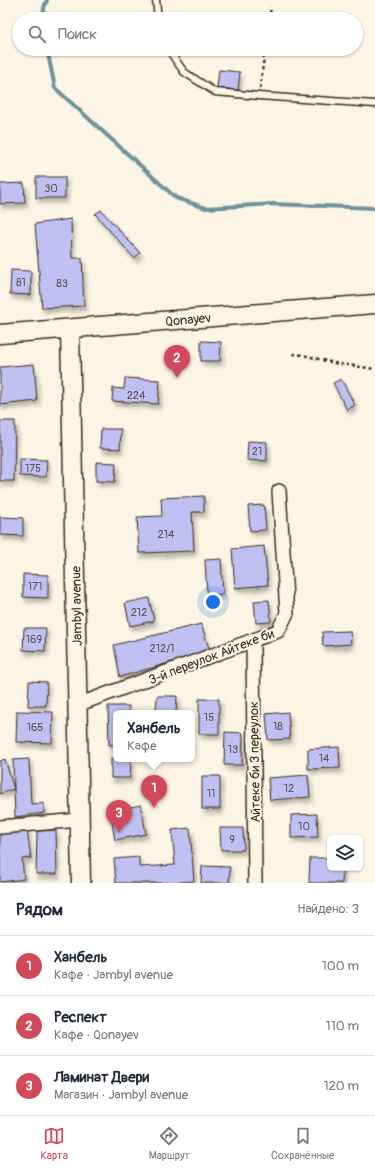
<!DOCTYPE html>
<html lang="ru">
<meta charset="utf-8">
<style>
:root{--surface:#fff;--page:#f2f2f3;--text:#1f2937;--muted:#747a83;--line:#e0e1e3;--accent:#d1495b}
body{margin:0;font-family:Pangolin,sans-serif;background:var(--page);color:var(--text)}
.controls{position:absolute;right:12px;bottom:12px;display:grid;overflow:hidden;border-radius:6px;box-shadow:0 1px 3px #0004}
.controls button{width:36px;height:36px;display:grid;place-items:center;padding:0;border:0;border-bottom:1px solid var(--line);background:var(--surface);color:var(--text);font:20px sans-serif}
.you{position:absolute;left:213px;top:602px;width:14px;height:14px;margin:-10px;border:3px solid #fff;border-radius:50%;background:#1a73e8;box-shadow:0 0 0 6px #1a73e833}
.badge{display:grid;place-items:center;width:26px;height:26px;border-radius:50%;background:var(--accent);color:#fff;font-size:13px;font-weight:700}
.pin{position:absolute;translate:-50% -33px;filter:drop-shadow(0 1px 2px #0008)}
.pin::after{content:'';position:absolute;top:21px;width:14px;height:12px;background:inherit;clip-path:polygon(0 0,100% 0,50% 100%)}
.popup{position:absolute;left:113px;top:710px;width:82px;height:52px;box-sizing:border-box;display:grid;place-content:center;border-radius:6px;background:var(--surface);filter:drop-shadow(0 1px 3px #0005);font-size:13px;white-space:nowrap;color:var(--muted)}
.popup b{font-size:15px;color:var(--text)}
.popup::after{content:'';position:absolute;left:50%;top:100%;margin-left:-8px;border:8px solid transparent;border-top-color:var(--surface)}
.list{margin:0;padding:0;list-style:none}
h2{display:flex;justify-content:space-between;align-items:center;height:52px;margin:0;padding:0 16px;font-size:17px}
h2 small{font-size:13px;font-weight:400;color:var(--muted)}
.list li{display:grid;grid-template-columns:26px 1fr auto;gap:12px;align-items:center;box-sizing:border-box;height:60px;padding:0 16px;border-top:1px solid var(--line)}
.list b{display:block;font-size:15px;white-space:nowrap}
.list p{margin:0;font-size:13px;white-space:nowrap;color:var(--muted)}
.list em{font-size:13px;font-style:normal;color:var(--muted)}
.icon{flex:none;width:22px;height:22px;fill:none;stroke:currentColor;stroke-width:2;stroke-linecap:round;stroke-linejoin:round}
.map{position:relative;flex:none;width:375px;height:883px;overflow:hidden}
.search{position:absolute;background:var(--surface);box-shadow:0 1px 3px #0004;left:12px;right:12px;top:12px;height:44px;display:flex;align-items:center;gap:10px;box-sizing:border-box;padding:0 14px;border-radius:22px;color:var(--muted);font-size:15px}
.sheet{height:232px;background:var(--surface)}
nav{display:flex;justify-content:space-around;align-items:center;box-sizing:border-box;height:56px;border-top:1px solid var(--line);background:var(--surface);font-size:11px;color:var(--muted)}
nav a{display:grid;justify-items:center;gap:2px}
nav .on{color:var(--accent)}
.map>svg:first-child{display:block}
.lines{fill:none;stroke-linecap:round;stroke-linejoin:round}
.stream{stroke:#6c949a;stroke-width:4}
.building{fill:#c0c1f3;stroke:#3b2a1e;filter:url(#shadow)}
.lane-casing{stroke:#3b2a1e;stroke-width:9}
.street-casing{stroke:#3b2a1e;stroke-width:16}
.secondary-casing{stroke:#3b2a1e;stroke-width:21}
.path{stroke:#3b2a1e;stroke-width:2.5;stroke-dasharray:3 3;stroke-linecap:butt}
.lane{stroke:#fcf5e5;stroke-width:6}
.street{stroke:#fcf5e5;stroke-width:13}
.secondary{stroke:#fcf5e5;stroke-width:18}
.labels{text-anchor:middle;stroke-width:4;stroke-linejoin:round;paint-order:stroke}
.number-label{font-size:11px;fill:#5c5053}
.street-label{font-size:13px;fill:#3b2a1e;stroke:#fcf5e5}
</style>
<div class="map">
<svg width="375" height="883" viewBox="0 0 375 883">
<defs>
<filter id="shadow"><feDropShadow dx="2.5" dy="4.5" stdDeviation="2" flood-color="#0004"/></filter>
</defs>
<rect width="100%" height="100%" fill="#fcf5e5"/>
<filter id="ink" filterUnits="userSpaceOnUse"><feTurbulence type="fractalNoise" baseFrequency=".025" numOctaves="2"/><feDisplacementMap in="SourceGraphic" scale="8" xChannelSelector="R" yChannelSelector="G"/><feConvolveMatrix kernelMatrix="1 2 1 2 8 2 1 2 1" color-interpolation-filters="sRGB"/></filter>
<g filter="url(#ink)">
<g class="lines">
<path class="stream" d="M43,19l1,-11 3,-8
M47,49l8,39 121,110 30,10 66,-4 103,4"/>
</g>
<path class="building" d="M219,70l21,2 -2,18 -21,-2z
M36,177h29v21h-29z
M24,183l1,20 -25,1v-20z
M101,210l39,43 -6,5 -39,-44z
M71,219l1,39h10l2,48 -42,2 -7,-84z
M11,270l20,1v24l-21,-1z
M201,341l20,1 -1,19h-19z
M34,364l3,37 -37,4v-38z
M125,378l35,2 -2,24 -46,-3 1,-13 11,1z
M341,379l14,26 -8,5 -14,-27z
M0,421h15l-1,60h-14z
M101,429h20l-1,20 -20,-1z
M248,441l19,1v19l-20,-1z
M20,459l27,1 -1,17 -26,-1z
M96,462l20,1 -1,19 -19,-1z
M204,496v16h-12l2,39 -55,2 -2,-36 25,-1 -1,-18z
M264,505l2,25 -16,1 -2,-25z
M0,517l23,1v18l-23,-1z
M264,546l4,39 -33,3 -3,-39z
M221,559l2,35 -16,1 -2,-35z
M23,574l25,1v23l-25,-1z
M149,598l5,23 -24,5 -5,-23z
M269,600l2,22 -15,1 -2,-22z
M201,624l9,27 -90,26 -6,-32z
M24,628h22l-1,23 -22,-1z
M350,631l1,13 -28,2 -1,-14z
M29,681l18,1 -1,24h-18z
M157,696h20l-1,17h-20z
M199,699h20v35h-20z
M108,706h21v7h-13v32h-7z
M17,711l36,1 -1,31 -36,-1z
M288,712l2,27 -22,1 -2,-26z
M225,732l18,1 -1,32h-18z
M339,747l1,21 -32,1v-20z
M111,758l20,1 -1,19h-19z
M5,759l9,30 -14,5v-33z
M29,759l2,45 13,-1v10l-29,4 -2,-57z
M308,775l2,22 -40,3 -2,-22z
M202,776h18v33h-18z
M141,805l5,29 -31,6 -5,-29z
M317,814l1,23 -27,1v-23z
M190,828l4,53 -23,2h-55l-2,-24 25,-2v10l36,-2 -3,-35z
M220,828h23l1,22h-23z
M27,829l4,29 -9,1 2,20 -24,3v-50z
M56,830l1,44h-21l1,-43z
M310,858h20v10h13l-1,15h-33z
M202,866l28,1 -1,16h-28z"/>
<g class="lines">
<g class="lane-casing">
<path id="lane" d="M156,0l2,19
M168,49l16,23 31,20 44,4 116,8"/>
</g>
<g class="street-casing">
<path id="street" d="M253,641l2,242
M77,705l201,-74 9,-18 -8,-122
M0,827l79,-7"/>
</g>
<g class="secondary-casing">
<path id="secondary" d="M70,329l11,554
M0,334l375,-30"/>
</g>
<path class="path" d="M269,19l2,-12
M260,88l5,-39
M293,354l10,1 31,8 41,6"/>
<use href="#lane" class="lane"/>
<use href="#street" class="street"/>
<use href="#secondary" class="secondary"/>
</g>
</g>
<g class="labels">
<g class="number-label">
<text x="51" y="192">30</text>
<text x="21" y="286">81</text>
<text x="62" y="287">83</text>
<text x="136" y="399">224</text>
<text x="257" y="455">21</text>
<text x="33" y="472">175</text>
<text x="166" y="538">214</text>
<text x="35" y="590">171</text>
<text x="139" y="616">212</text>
<text x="34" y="643">169</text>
<text x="162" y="652">212/1</text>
<text x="209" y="721">15</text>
<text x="278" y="730">18</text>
<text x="35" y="731">165</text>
<text x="233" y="753">13</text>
<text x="324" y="762">14</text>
<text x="289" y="792">12</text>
<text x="211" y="797">11</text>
<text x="304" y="830">10</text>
<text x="232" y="843">9</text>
</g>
<g class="street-label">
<text transform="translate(188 319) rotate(-5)" y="5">Qonayev</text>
<text transform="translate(76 606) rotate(-91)" y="5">Jambyl avenue</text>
<text transform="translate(211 656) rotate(-21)" y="5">3-й переулок Айтеке би</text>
<text transform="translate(254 762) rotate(-91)" y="5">Айтеке би 3 переулок</text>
</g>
</g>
</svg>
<div class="controls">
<button><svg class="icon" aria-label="layers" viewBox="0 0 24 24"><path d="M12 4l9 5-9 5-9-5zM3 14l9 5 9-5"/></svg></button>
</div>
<div class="you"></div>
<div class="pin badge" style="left:154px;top:808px">1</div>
<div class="popup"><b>Ханбель</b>Кафе</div>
<div class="pin badge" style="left:177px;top:378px">2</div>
<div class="pin badge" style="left:119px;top:833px">3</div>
<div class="search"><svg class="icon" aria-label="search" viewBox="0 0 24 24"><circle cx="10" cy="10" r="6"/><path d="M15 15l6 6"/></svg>Поиск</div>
</div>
<section class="sheet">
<h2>Рядом<small>Найдено: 3</small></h2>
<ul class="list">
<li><span class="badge">1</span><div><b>Ханбель</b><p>Кафе · Jambyl avenue</p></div><em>100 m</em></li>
<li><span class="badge">2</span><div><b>Респект</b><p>Кафе · Qonayev</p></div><em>110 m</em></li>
<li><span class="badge">3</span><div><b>Ламинат Двери</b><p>Магазин · Jambyl avenue</p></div><em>120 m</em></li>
</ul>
</section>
<nav>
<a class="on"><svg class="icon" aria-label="map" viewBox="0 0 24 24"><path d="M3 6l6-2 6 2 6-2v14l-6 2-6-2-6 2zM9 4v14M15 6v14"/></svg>Карта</a>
<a><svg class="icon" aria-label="directions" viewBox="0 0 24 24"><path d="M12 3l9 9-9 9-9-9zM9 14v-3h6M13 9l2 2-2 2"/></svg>Маршрут</a>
<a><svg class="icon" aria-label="saved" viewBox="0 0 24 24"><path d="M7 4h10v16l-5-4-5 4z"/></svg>Сохранённые</a>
</nav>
